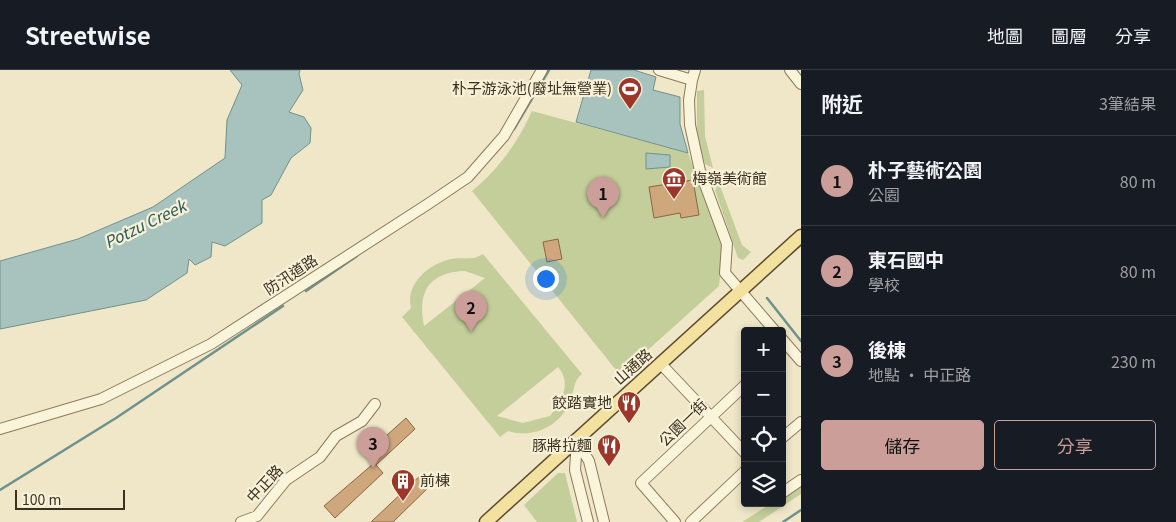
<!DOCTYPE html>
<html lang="zh-TW">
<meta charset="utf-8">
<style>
:root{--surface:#171b24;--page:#242831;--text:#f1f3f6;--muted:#9ea1a6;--line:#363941;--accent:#cb9e9a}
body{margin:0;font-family:Georgia,"Noto Sans TC",serif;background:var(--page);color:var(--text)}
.controls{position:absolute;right:15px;bottom:15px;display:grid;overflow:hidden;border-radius:5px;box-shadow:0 2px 8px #0003}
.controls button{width:45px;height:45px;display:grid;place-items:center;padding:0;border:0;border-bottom:1px solid var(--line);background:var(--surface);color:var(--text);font:25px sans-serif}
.scale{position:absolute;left:15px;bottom:12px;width:110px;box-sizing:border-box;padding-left:5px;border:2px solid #3c3020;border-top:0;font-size:14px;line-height:18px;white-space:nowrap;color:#3c3020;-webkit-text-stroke:4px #f7f1d7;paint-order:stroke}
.you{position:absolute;left:545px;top:208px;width:18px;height:18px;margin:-12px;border:4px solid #fff;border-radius:50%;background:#1a73e8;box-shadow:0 0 0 8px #1a73e833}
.badge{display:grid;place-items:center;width:32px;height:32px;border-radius:50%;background:var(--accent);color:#111;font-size:16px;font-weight:700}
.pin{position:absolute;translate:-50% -41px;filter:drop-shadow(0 1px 2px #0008)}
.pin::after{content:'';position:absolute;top:26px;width:18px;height:15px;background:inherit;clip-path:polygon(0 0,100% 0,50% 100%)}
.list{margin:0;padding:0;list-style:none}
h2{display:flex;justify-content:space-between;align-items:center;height:65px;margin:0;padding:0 20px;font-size:21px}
h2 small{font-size:16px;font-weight:400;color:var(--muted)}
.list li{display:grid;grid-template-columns:32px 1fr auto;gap:15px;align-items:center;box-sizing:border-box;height:90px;padding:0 20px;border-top:1px solid var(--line)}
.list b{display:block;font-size:19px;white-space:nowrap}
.list p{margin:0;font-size:16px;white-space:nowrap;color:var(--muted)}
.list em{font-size:16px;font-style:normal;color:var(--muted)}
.actions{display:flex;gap:10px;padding:15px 20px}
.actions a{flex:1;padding:11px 0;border:1px solid var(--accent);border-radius:5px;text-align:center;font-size:18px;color:var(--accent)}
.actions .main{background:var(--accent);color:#111}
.icon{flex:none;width:28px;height:28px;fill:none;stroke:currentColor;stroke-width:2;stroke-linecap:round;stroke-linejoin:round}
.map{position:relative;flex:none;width:801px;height:452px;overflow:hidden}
header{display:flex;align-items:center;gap:30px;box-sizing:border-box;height:70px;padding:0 25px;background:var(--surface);border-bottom:1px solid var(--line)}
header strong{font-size:24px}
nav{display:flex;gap:28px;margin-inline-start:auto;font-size:18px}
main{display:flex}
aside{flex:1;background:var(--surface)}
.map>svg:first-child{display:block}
.green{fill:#c3ce9a;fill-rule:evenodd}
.water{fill:#a8c3be;stroke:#6e928d}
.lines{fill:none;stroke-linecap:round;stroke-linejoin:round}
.stream{stroke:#6e928d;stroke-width:2.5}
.building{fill:#cea77c;stroke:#8c6641}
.minor-casing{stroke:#8c7a5c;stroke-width:12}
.major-casing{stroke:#5a4830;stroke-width:15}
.minor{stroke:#faf4db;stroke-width:10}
.major{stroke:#f2e19f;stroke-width:12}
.labels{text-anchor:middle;stroke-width:4.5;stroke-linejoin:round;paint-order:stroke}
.poi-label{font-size:15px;fill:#3c3020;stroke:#f7f1d7;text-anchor:end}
.street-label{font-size:15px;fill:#3c3020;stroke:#f7f1d7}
.water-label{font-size:16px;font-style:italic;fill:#2f5a5c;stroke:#f7f1d7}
</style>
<header>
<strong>Streetwise</strong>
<nav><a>地圖</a><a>圖層</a><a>分享</a></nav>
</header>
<main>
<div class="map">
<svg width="801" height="452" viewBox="0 0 801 452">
<rect width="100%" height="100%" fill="#efe7c7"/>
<path class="green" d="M704,20l1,46 8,32 -8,-4 -8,-26v-47z
M532,41l156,42 35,92 -4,41 -99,89 -148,-184c27,-22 46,-49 60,-80z
M719,113l23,62 9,7 -8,8 -5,-2 -23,-68z
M483,184l99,120c-10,8 -7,17 -12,28 -10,24 -37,37 -62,29l-8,6 -98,-120 9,-9c-6,-24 18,-45 41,-49 12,-2 21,2 31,-5zM465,201l20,7 -61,48c-7,-34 5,-54 41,-55zM558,297c14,16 4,34 -8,49l-27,7 -26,-7z
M558,403h7l12,49h-40l-13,-17z
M801,415v9l-42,28h-17l30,-19h10v-6z"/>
<path class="water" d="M230,0h70l-1,4 4,16 -14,22 15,5 7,11 -1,15 -19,15 -20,37 -9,5v23l-37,23 -13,-4 -1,15 -16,8 -6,-6 -2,14 -41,27 -146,29v-68l78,-22 75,-32 72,-49 2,-38 15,-35z
M591,0h43l22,7 -3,13 27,7v27l8,29 -112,-31z
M646,83l24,2v12l-24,2z"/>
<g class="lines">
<path class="stream" d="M514,59l35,-59
M306,221l51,-35
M767,228l34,43
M0,420l116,-72 167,-112
M783,452l18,-12"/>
</g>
<path class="building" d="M693,110l6,35 -18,3 -1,-5 -26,5 -5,-31z
M558,169l4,20 -15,3 -4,-20z
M406,348l9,11 -39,36 7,8 -48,45 -11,-12 49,-42 -7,-10z
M424,402l11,9 -42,41h-22z"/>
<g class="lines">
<g class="minor-casing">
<path id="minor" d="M659,0l33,10 -3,20 1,25 10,46 27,73 -2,29 50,58
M790,0l11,14
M692,10l3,-10
M782,269l19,22
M661,294l84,89
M0,359l101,-30 110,-55 217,-140 40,-27 36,-41 38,-66
M782,368l19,-16
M577,371l12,20 15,61
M577,371l-2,29 13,52
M782,423l19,-13
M241,452l16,-6 29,-36 34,-23 16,-21 26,-15 13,-17
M675,452l-34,-39 104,-98
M691,452l54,-51"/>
</g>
<g class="major-casing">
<path id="major" d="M486,452l315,-286"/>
</g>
<use href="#minor" class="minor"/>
<use href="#major" class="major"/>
</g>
<defs>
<g id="stadium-pin" transform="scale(1.25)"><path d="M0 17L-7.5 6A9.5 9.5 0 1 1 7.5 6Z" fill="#9c352a" stroke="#f7f1d7"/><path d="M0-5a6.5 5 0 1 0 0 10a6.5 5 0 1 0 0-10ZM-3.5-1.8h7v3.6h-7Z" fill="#fff"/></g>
<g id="museum-pin" transform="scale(1.25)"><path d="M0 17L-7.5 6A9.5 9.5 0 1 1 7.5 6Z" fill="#9c352a" stroke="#f7f1d7"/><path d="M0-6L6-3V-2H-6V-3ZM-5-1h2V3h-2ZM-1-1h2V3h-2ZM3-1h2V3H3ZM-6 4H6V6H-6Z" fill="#fff"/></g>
<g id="restaurant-pin" transform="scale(1.25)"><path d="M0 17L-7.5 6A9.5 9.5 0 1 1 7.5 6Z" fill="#9c352a" stroke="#f7f1d7"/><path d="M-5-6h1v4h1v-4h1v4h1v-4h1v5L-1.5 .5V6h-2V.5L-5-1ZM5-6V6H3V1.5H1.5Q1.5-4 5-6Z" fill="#fff"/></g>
<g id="building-pin" transform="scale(1.25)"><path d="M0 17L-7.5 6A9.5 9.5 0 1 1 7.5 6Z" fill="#9c352a" stroke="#f7f1d7"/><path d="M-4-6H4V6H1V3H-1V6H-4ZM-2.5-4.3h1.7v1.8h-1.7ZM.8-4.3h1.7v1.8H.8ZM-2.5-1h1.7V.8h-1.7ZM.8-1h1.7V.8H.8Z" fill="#fff"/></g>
</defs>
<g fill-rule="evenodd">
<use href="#stadium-pin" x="630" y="19"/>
<use href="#museum-pin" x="674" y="109"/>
<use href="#restaurant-pin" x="629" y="333"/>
<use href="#restaurant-pin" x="609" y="376"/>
<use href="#building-pin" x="403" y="411"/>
</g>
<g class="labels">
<g class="poi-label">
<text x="612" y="24">朴子游泳池(廢址無營業)</text>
<text x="692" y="114" text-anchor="start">梅嶺美術館</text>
<text x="612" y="338">餃踏實地</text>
<text x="592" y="381">豚將拉麵</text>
<text x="420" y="416" text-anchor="start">前棟</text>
</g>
<g class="street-label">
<text transform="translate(291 205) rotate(-33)" y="5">防汛道路</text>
<text transform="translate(633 297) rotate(-42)" y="5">山通路</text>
<text transform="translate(683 353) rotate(-44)" y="5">公園一街</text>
<text transform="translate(265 414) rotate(-47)" y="5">中正路</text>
</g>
<g class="water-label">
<text transform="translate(145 154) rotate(-26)" y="6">Potzu Creek</text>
</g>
</g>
</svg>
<div class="controls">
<button>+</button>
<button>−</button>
<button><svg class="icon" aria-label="locate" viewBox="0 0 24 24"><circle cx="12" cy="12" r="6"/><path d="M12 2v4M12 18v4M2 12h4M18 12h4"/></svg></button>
<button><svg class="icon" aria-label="layers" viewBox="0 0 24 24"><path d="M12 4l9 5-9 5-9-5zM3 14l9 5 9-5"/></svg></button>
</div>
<div class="scale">100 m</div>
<div class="you"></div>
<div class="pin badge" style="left:603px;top:148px">1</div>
<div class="pin badge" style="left:471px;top:262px">2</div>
<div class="pin badge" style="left:373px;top:398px">3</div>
</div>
<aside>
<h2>附近<small>3筆結果</small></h2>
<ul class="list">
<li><span class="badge">1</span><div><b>朴子藝術公園</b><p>公園</p></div><em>80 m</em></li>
<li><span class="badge">2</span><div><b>東石國中</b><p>學校</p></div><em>80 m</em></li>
<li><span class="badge">3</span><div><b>後棟</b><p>地點 · 中正路</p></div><em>230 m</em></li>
</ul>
<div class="actions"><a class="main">儲存</a><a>分享</a></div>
</aside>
</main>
